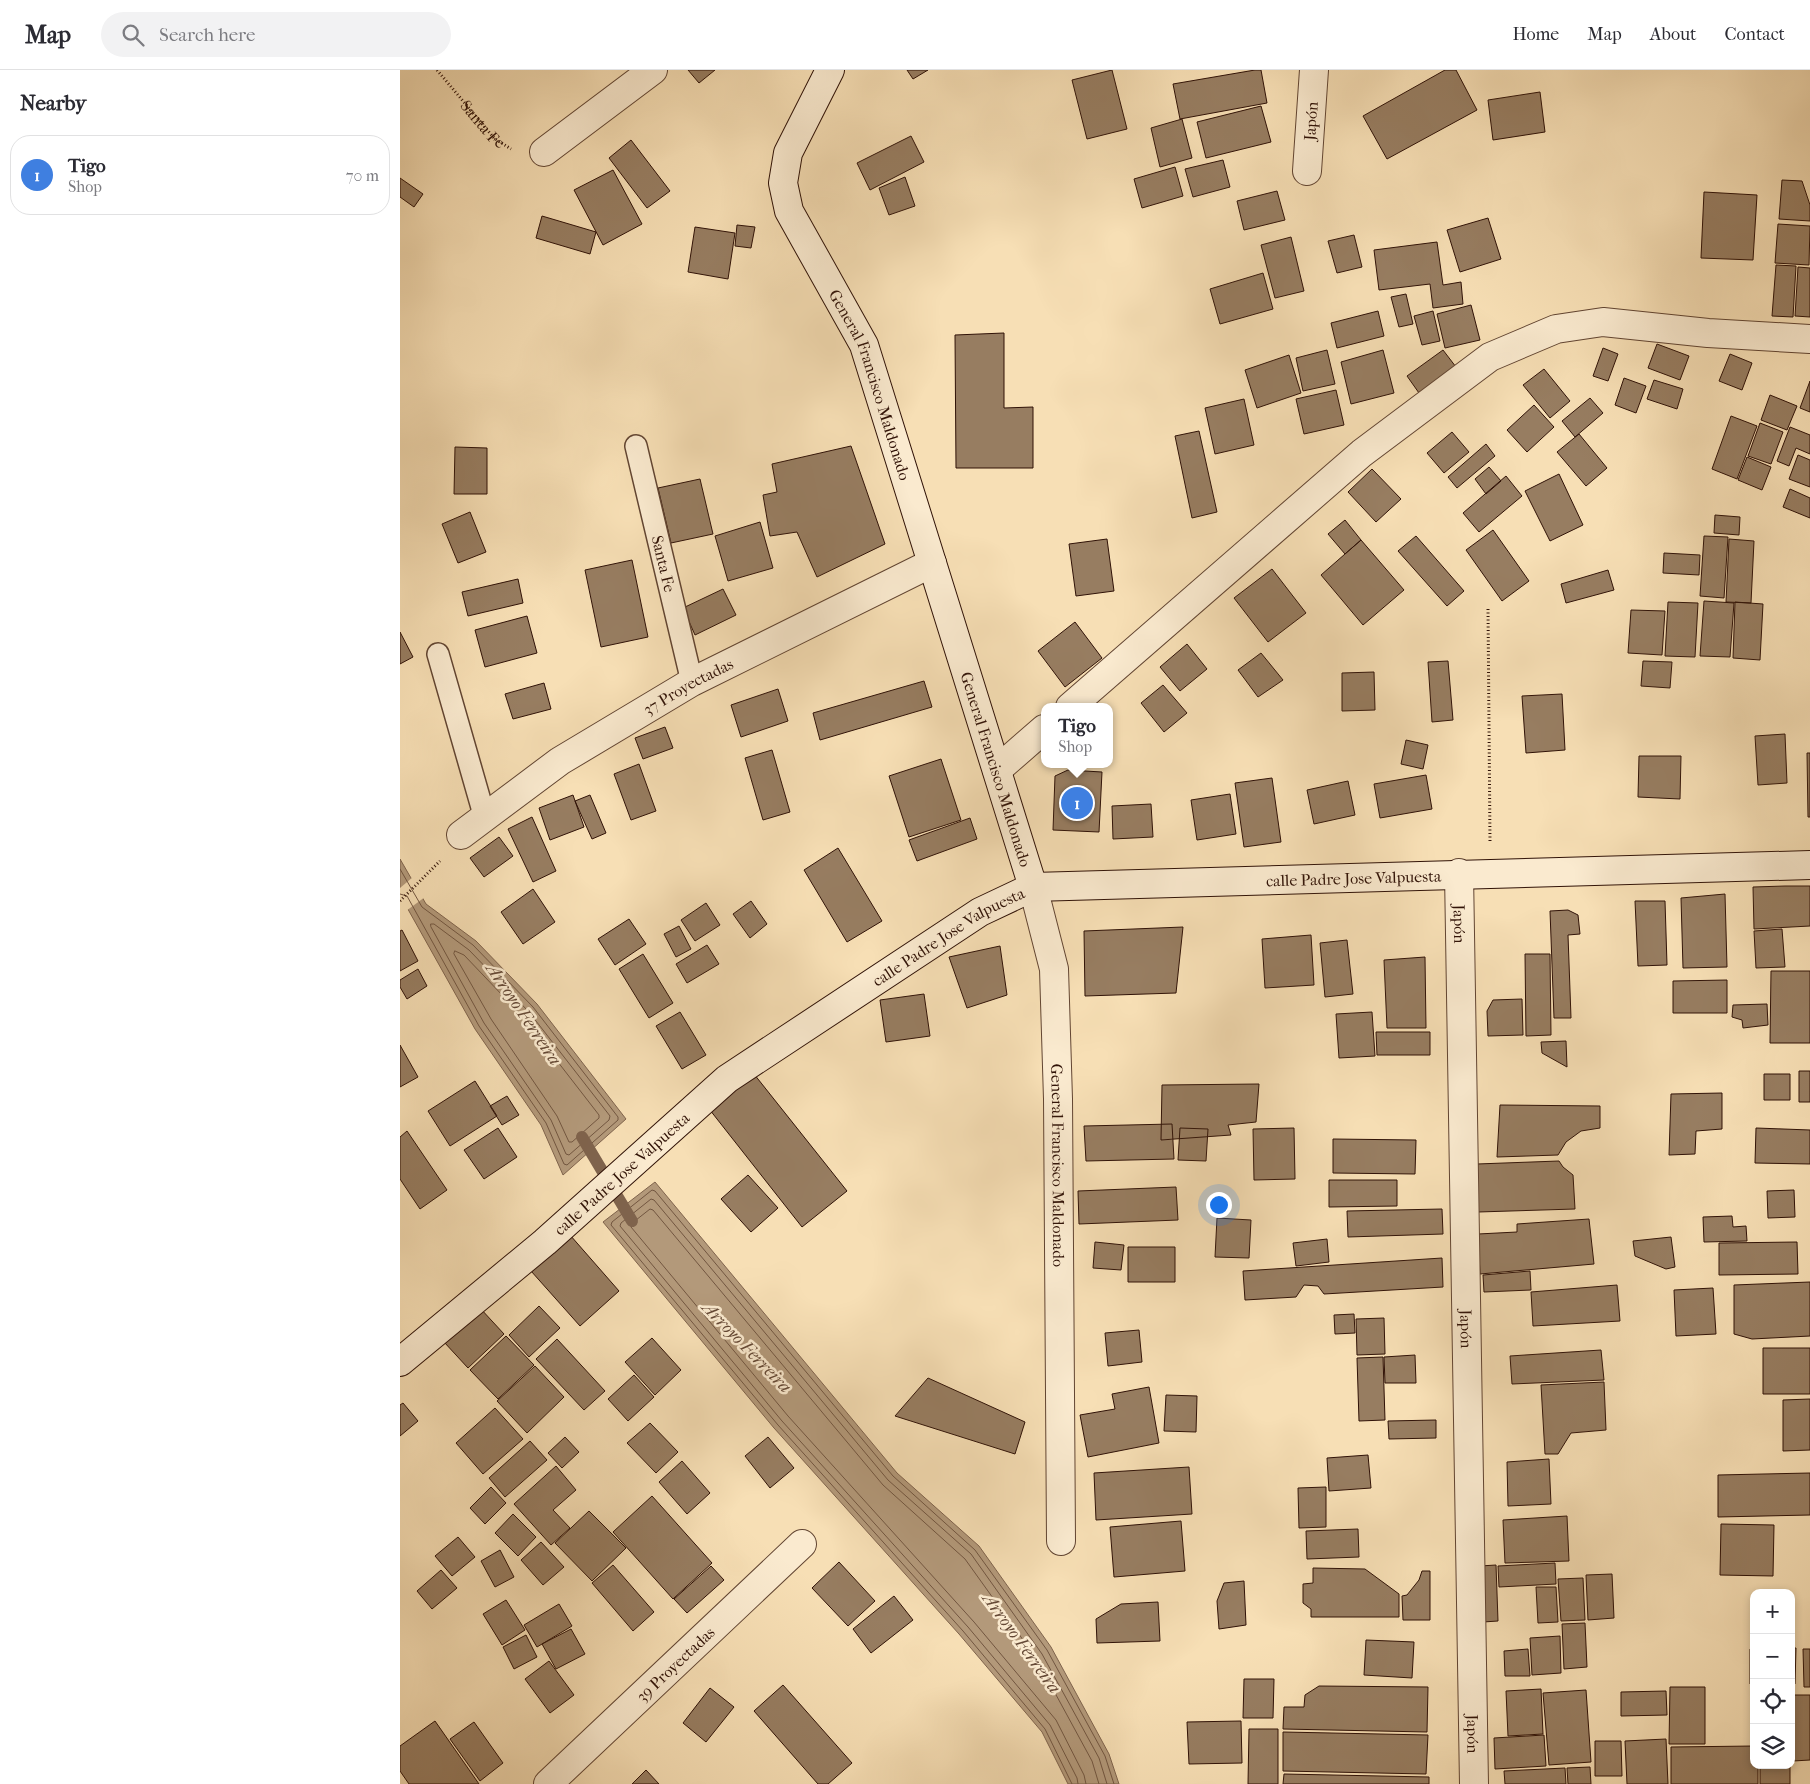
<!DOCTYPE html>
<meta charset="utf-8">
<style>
:root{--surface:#fff;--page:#f2f2f3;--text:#2b2b33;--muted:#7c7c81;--line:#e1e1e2;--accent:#d93025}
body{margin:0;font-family:"IM FELL French Canon",serif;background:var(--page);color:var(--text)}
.controls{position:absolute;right:15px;bottom:15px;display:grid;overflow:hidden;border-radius:10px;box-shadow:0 2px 8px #0003}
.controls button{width:45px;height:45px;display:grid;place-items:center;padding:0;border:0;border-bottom:1px solid var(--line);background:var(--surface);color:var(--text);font:25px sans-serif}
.you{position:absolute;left:818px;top:1134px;width:18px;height:18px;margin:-12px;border:4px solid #fff;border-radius:50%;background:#1a73e8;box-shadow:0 0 0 8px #1a73e833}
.badge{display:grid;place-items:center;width:32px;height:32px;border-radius:50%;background:var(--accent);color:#fff;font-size:16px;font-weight:700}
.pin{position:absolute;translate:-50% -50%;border:2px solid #fff;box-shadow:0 1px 5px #0006}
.popup{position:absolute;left:641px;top:633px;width:72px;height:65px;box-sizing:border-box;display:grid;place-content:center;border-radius:10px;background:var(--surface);filter:drop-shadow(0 1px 4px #0005);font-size:16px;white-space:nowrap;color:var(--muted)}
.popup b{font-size:19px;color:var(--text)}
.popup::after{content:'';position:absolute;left:50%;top:100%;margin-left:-10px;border:10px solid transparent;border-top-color:var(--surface)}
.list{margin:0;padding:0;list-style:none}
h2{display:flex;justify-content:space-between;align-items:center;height:65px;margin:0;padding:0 20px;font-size:21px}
h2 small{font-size:16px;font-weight:400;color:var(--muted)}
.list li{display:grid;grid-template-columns:32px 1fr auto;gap:15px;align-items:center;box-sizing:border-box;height:80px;margin:0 10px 10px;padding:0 10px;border:1px solid var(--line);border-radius:20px}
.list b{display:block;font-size:19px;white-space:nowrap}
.list p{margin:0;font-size:16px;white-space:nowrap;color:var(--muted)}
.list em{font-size:16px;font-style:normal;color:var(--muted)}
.icon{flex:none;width:28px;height:28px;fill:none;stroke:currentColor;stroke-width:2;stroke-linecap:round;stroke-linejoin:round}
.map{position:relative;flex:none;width:1410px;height:1714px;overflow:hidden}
header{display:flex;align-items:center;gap:30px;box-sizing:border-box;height:70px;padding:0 25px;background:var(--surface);border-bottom:1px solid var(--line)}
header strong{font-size:24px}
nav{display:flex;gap:28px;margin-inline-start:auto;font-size:18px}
.search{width:350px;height:45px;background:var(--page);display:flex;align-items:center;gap:12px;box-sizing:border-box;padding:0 18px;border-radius:28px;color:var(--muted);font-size:19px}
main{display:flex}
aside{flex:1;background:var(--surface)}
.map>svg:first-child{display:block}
.water{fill:#b3997a;stroke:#7f634c}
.pier{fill:#f7dfb5}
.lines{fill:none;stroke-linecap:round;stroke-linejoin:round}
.shore{stroke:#725640;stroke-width:1}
.stream{stroke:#7f634c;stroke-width:12}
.building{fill:#977d61;stroke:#301207}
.lane-casing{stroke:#624532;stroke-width:24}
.street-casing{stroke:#624532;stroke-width:30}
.secondary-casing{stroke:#301207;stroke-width:30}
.path{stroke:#301207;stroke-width:3;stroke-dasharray:1 2.5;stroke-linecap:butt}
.lane{stroke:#faeacf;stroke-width:21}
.street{stroke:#faeacf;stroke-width:28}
.secondary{stroke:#faeacf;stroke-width:28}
.labels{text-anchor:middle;stroke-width:5;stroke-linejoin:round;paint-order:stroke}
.street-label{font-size:16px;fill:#301207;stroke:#faeacf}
.water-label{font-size:18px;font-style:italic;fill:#644835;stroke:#faeacf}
</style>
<header>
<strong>Map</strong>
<div class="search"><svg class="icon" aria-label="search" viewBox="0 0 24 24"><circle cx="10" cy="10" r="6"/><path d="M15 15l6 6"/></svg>Search here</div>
<nav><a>Home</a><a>Map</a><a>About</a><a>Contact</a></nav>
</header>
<main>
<aside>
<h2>Nearby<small></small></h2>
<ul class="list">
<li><span class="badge" style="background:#3f7fe0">1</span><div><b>Tigo</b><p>Shop</p></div><em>70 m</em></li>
</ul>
</aside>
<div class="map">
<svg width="1410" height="1714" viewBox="0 0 1410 1714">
<rect width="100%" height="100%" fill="#f7dfb5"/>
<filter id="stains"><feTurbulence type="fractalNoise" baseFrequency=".004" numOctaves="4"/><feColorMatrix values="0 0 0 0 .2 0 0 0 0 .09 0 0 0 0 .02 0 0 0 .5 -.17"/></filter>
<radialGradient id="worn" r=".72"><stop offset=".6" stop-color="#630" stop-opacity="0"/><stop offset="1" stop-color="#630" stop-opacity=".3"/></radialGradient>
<path class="water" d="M0,789l26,45 50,37 61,63 89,115 -63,56 -22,-50 -66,-96 -75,-134z
M255,1112l242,291 82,73 72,101 58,107 10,30h-51l-26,-52 -83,-98 -185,-206 -171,-206z"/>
<path class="pier" d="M13,807l12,20 -19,14 -6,-11v-12z"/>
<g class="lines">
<path class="shore" d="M0,799l22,38 51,38 60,62 85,110v3l-51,45 -3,-1 -18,-41 -67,-97 -72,-130 -7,-2
M31,854h3l35,26 60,62 81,104 -1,4 -40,35 -3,-1 -15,-34 -67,-97 -53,-96z
M55,881l9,4 59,62 76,98v3l-27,24h-3l-12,-26 -66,-97 -37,-65z
M672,1714l-27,-55 -82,-98 -185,-206 -167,-200 1,-3 40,-32 3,1 238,285 82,74 72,100 58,106 9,28
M678,1714l-1,-6 -27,-53 -82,-98 -186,-206 -162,-195 1,-3 30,-24 3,1 234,280 83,74 71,100 57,104 8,26
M686,1714l-2,-9 -28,-55 -82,-98 -186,-206 -157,-189v-3l19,-15 3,1 230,275 82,74 71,99 56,103 7,23"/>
<path class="stream" d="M182,1067l50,84"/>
</g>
<path class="building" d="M288,0h27l-16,13z
M507,0h21l-15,9z
M712,0l15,59 -40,10 -15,-59z
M855,0h6l6,33 -87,16 -7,-35z
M1045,0h11l21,40 -90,49 -24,-43z
M1140,22l5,40 -52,8 -5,-40z
M861,36l10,36 -65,16 -9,-36z
M782,49l10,39 -32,9 -9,-39z
M511,66l13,26 -54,28 -13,-27z
M231,70l39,51 -23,17 -38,-50z
M823,90l7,27 -37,10 -8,-28z
M775,97l8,29 -41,12 -8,-29z
M213,100l29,54 -39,21 -29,-55z
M505,107l10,29 -26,9 -10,-27z
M0,108l23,16 -9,13 -14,-10z
M1382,110l20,1 8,24v16l-31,-2z
M877,121l8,29 -41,10 -7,-29z
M1304,122l53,3 -4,65 -52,-2z
M142,146l54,16 -6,22 -54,-16z
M1088,148l13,41 -41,13 -13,-42z
M1378,154l32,2 -1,39 -34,-2z
M337,155l18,2 -4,21 -16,-2z
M295,157l40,6 -7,46 -40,-7z
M954,165l8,32 -25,6 -9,-32z
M891,167l13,54 -29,7 -14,-53z
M1037,172l6,43 18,-3 2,22 -30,4 -3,-24 -51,6 -5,-40z
M1376,195l20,1 -3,51 -21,-1z
M1398,197l12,1v49l-15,-1z
M863,203l10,36 -53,15 -10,-35z
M1006,224l7,30 -14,3 -8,-30z
M1071,235l9,35 -35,8 -8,-34z
M978,241l6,25 -47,12 -6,-25z
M1033,241l7,30 -18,4 -8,-29z
M604,263v75l29,-1v61h-77l-1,-133z
M1257,274l32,12 -9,24 -32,-12z
M1203,278l15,6 -10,27 -15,-5z
M927,280l8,34 -32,7 -7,-33z
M983,280l11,43 -43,11 -10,-42z
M1043,280l13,17 -37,26 -12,-17z
M1330,284l22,9 -10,27 -23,-9z
M889,285l12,38 -44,15 -12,-38z
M1144,299l26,32 -20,17 -27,-33z
M1224,308l22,8 -10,27 -21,-8z
M1254,310l29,9 -6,20 -30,-10z
M1410,311v31l-10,-4z
M936,320l8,35 -40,9 -8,-35z
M1370,325l27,11 -10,24 -26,-10z
M1190,328l13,15 -28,24 -13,-16z
M844,329l10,46 -39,9 -10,-46z
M1134,335l20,22 -27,25 -20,-22z
M1331,346l26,10 -20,53 -25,-10z
M1360,353l23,9 -12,32 -23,-8z
M1390,357l20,8v19l-14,-6 -7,18 -12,-5z
M799,361l18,81 -25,6 -17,-82z
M1052,362l17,20 -25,21 -17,-20z
M1179,364l28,34 -21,18 -29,-34z
M1086,374l9,12 -38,32 -9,-11z
M451,376l34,98 -68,33 -20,-45 -27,4 -7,-41 14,-3 -5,-28z
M55,377l32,1v46h-33z
M1398,385l12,5v27l-21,-8z
M1347,387l24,10 -9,23 -24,-10z
M1089,397l12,14 -15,13 -11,-15z
M972,399l29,30 -25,23 -28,-30z
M1159,404l24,51 -33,16 -25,-50z
M1106,406l16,20 -43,36 -16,-19z
M300,409l13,55 -42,9 -13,-55z
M1390,419l20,9v20l-27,-11z
M70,442l16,40 -28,11 -16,-39z
M1315,445l25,2 -1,18 -25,-2z
M945,450l16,20 -16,14 -17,-20z
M360,452l13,46 -45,13 -13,-45z
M1093,460l36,51 -27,20 -36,-51z
M1016,466l48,55 -17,15 -49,-55z
M1304,466l24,1 -4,61 -24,-2z
M707,469l7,52 -38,5 -7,-52z
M1329,469l25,2 -3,62 -25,-1z
M961,470l43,50 -41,35 -42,-50z
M1264,483l36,2 -1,20 -36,-2z
M232,490l16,77 -47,10 -16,-77z
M872,499l34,44 -38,29 -34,-44z
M1208,500l6,20 -48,13 -5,-19z
M118,509l5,24 -55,13 -6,-24z
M323,519l13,26 -41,20 -12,-27z
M1304,531l30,2 -4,54 -30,-1z
M1268,532l30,1 -3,54 -30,-1z
M1335,532l28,2 -3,56 -27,-2z
M1231,540l34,1 -3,44 -34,-2z
M127,546l10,37 -52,14 -10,-37z
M675,552l27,36 -37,29 -27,-36z
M0,562l13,25 -13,7z
M787,574l20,25 -27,22 -20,-24z
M861,583l22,27 -25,17 -20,-27z
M1048,591l5,59 -21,2 -4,-60z
M1243,591l29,1 -2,26 -29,-2z
M974,602l1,38 -33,1v-38z
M524,611l8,26 -112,33 -7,-27z
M144,613l7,26 -38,10 -8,-25z
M763,615l24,28 -23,19 -23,-29z
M378,619l10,32 -47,16 -10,-32z
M1162,624l3,56 -39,3 -4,-57z
M265,657l8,21 -30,11 -8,-21z
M1385,664l2,49 -29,2 -3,-49z
M1006,670l22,5 -5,24 -22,-5z
M372,680l18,62 -27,8 -18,-62z
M1407,683h3v64h-2z
M1239,686h42l-1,43 -42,-2z
M541,689l20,61 -52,17 -20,-61z
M239,694l17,47 -25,9 -17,-46z
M668,700l34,2 -3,60 -46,-2 2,-54z
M1026,705l6,34 -52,9 -6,-34z
M872,708l9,64 -37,5 -9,-64z
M948,711l7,34 -41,9 -7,-34z
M830,724l6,40 -39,6 -6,-40z
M173,725l11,32 -34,13 -11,-32z
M190,725l16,38 -14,6 -17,-38z
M751,734l2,33 -40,2 -1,-33z
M132,747l24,54 -23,11 -25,-53z
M570,748l7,21 -60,22 -8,-21z
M99,767l14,19 -29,21 -14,-19z
M438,778l44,73 -35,21 -43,-72z
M1385,816h25v40l-56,3 -1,-42z
M133,819l22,33 -32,22 -22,-32z
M1325,824l2,73 -44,1 -2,-70z
M351,831l16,23 -17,14 -17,-24z
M1235,831h30l2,64 -29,1z
M306,833l14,22 -25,16 -14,-21z
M1168,840l10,5 2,19 -12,1 3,83h-17l-4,-107z
M229,849l17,25 -31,21 -17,-26z
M279,856l12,23 -15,8 -12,-23z
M783,857l-7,66 -91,3 -1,-65z
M1382,859l3,38 -29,1 -2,-37z
M2,860l16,31 -18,10v-40z
M911,865l3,50 -49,3 -3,-49z
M947,870l6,54 -28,3 -5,-54z
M307,875l12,19 -32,19 -11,-19z
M600,876l7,49 -40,13 -18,-51z
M243,884l30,49 -24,15 -30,-49z
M1125,884h25l1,81 -25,1z
M1025,887l1,71h-39l-3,-68z
M18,899l9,17 -20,13 -7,-12v-7z
M1371,901h39v72h-40z
M1327,910v33h-54v-32z
M524,924l6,42 -44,6 -6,-42z
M1122,929l1,36 -35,1 -1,-25 6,-11z
M1367,934l1,21 -25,3 -1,-8 -10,-3 1,-12z
M280,942l26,43 -24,14 -26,-43z
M972,942l3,44 -36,2 -3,-44z
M976,962h54v23h-53z
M1166,971l1,26 -25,-14 -1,-11z
M0,975l18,32 -18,10z
M350,999l97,122 -45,36 -96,-122z
M1399,1001h11v31h-11z
M1364,1004h26v26h-26z
M75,1011l22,35 -47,30 -22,-35z
M859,1014l-3,38 -28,3 3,10 -70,5 1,-55z
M1322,1023v36l-26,2 -1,23 -26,1 2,-61z
M107,1026l12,19 -17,10 -12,-19z
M1100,1035l100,1v22l-19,3 -15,11 -8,13 -61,2z
M772,1054l2,35 -88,2 -2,-35z
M98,1058l19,29 -33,22 -20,-29z
M780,1058l28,1 -2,32 -28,-1z
M894,1058l1,51 -41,1 -1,-51z
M1356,1058l54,2v34l-55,-1z
M7,1061l40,59 -27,19 -20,-30v-42z
M933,1069l83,1 -1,34 -82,-1z
M1159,1091l4,6 10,8 2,34 -97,3 -1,-48z
M348,1105l30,33 -27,24 -30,-33z
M929,1110h68v26l-68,1z
M776,1117l2,33 -99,4 -1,-33z
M1394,1120l1,27 -27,1 -1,-27z
M1042,1139l1,25 -95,3 -1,-26z
M1332,1146l1,11 13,-1 1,15 -43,1 -1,-25z
M817,1148l34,2 -2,38 -34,-1z
M1189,1149l5,45 -114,10 -2,-40 39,-2v-8z
M170,1165l49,56 -39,35 -49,-55z
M1271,1167l4,30 -9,2 -31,-13 -2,-15z
M927,1169l2,23 -33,4 -3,-23z
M695,1172l29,3 -3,25 -28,-2z
M1397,1172l1,32 -79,1v-32z
M728,1177h47v35h-47z
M1042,1188l1,29 -119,7 -6,-8 -14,-1 -8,12 -51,3 -2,-29z
M1130,1201l1,19 -47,2 -1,-17z
M1410,1212v54l-58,3 -18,-5v-49z
M1217,1215l3,36 -87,5 -2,-34z
M1313,1218l3,46 -40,2 -2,-46z
M139,1236l21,22 -31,29 -20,-22z
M80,1238l24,26 -36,34 -24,-26z
M954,1244l1,19 -20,1 -1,-19z
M984,1248l1,36 -28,1 -1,-36z
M739,1260l3,32 -34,4 -3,-33z
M106,1266l28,29 -36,34 -28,-29z
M252,1268l29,32 -26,25 -30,-33z
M157,1269l48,52 -21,19 -48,-51z
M1363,1278h47v46h-47z
M1201,1280l3,30 -92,4 -2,-28z
M1015,1285l1,28h-31l-1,-26z
M983,1287l2,63 -26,1 -2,-63z
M135,1296l29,31 -37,36 -30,-32z
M234,1305l20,22 -26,24 -20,-22z
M528,1308l97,44 -10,32 -120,-38z
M1204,1312l2,48 -35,3 -13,21h-13l-4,-69z
M749,1317l10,56 -71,14 -8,-42 35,-6 -3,-15z
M766,1325l31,1 -1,36 -32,-1z
M1410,1329v51l-27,1v-51z
M3,1333l15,18 -18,15v-31z
M95,1338l28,31 -40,35 -27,-31z
M1036,1350v18l-47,1 -1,-18z
M250,1353l28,29 -22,21 -29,-30z
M165,1367l14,15 -17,16 -14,-15z
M368,1367l26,31 -24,20 -25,-32z
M130,1371l17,19 -42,37 -16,-19z
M968,1385l3,33 -42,3 -2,-33z
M1149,1389l2,45 -43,2 -1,-44z
M282,1391l28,32 -23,21 -28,-32z
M156,1396l20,24 -23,20 17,18 -19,17 -37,-41z
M789,1397l3,47 -96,6 -2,-47z
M1410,1403v42l-92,2v-42z
M91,1417l15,16 -21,21 -15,-16z
M926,1417v40l-27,1 -1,-40z
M252,1426l60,67 -39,36 -60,-67z
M189,1441l37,37 -34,33 -37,-38z
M113,1444l23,23 -18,19 -23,-23z
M1167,1446l2,45 -64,2 -2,-43z
M781,1451l4,50 -71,6 -4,-50z
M1321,1454l53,1 -1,51 -53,-1z
M958,1459l1,28 -52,2 -1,-28z
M58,1467l17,20 -23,19 -17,-20z
M141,1472l23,25 -21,18 -22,-25z
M100,1480l14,27 -19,10 -14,-26z
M439,1492l36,39 -27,25 -36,-38z
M1155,1493l1,21 -57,3 -1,-21z
M213,1495l41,47 -21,19 -41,-48z
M1096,1495l2,56 -15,1 -3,-56z
M311,1496l13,14 -37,33 -13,-14z
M913,1498l52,1 34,25v23h-88v-8l-8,-6v-19l10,-1z
M41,1500l16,18 -25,21 -15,-18z
M1022,1501h8v49h-27l-1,-24 5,-1 12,-15z
M1212,1504l2,44 -26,2 -2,-45z
M1183,1508l2,42 -24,1 -3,-42z
M844,1511l2,44 -27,4 -2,-28 7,-18z
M1136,1517h20l2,35 -20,1z
M494,1526l19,24 -42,33 -18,-24z
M106,1530l19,30 -23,15 -19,-31z
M758,1532l2,39 -63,2 -1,-24 25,-15z
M159,1534l13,22 -35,21 -13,-22z
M1185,1553l2,44 -23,2 -2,-45z
M171,1559l14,25 -29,15 -14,-25z
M126,1565l11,22 -23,12 -11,-22z
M1160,1566l1,37 -29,2 -2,-37z
M966,1570l48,2 -2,36 -48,-3z
M1391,1578h5l-1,36h-4z
M1128,1579l2,27h-25l-1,-25z
M1350,1579h4v35h-4z
M1403,1579h7v38h-6z
M149,1591l25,34 -24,18 -25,-34z
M844,1609h30l-1,39h-30z
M383,1615l69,78 -24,21h-10l-64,-73z
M919,1616l109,1 -1,45 -144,-3 1,-22h20l1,-12z
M1270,1617h35v57h-36z
M310,1618l24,19 -28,35 -23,-19z
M1141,1619l2,45 -35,2 -2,-45z
M1186,1620l5,72 -42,3 -6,-72z
M1266,1621l1,24 -46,1v-24z
M1391,1625h19v65l-17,1z
M35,1651l44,63h-70l-9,-13v-25z
M841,1651l1,42 -53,1 -2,-42z
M74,1652l29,41 -23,18 -30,-42z
M849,1659h29v55h-30z
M883,1662l145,3 -2,39 -143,-3z
M1144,1665l2,31 -51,3 -1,-31z
M1266,1669l2,45h-41l-2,-43z
M1195,1671h26l1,35h-27z
M1354,1676v19h4v19h-87v-37z
M1360,1695h30v19h-30z
M1190,1697l1,17h-23l-1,-16z
M1165,1698l1,16h-61l-1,-13z
M246,1700l13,14h-27z
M884,1704l145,3v7h-146z"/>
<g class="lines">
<g class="lane-casing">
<g id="lane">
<path id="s2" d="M236,376l56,236"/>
<path d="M38,584l47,164"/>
</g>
</g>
<g class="street-casing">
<g id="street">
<path d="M144,82l109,-82"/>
<path id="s3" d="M907,101l7,-101"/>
<path d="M670,637l292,-254 128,-96 66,-28 47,-7 105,11 102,6"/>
<path d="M597,700l47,-41"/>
<path id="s4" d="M61,765l99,-74 132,-79 240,-119"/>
<path id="s5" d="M1059,803l15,911"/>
<path id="s6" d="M633,817l21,82 4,130 3,442"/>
<path id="s7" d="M148,1714l254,-240"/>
</g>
</g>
<g class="secondary-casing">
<g id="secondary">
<path id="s8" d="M430,0l-42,83 -5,30 6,28 75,134 169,542"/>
<path id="s9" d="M0,1292l145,-120 182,-163 253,-167 53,-25 777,-22"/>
</g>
</g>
<g class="path">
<path id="s1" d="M37,0l57,68 17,11"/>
<path d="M1088,539l2,232"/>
<path d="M0,831l40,-40"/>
</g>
<use href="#lane" class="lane"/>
<use href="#street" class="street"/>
<use href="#secondary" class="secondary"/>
</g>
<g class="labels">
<g class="street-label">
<text dy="6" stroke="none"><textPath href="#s3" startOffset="50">Japón</textPath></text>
<text dy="6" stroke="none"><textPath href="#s1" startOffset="71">Santa Fe</textPath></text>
<text dy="6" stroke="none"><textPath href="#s8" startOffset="345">General Francisco Maldonado</textPath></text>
<text dy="6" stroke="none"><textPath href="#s2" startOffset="121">Santa Fe</textPath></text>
<text dy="6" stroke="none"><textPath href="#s4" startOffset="272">37 Proyectadas</textPath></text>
<text dy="6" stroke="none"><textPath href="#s8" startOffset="750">General Francisco Maldonado</textPath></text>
<text dy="6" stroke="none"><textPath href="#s9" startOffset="1115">calle Padre Jose Valpuesta</textPath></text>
<text dy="6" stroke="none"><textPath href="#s5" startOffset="51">Japón</textPath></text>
<text dy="6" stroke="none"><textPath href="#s9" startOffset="696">calle Padre Jose Valpuesta</textPath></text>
<text dy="6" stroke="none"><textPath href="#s6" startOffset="281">General Francisco Maldonado</textPath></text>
<text dy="6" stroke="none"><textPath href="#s9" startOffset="291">calle Padre Jose Valpuesta</textPath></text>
<text dy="6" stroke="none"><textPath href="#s5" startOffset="456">Japón</textPath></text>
<text dy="6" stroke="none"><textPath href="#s7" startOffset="175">39 Proyectadas</textPath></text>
<text dy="6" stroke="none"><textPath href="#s5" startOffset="861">Japón</textPath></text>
</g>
<g class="water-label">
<text transform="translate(124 944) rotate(56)" y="6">Arroyo Ferreira</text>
<text transform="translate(347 1277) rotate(46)" y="6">Arroyo Ferreira</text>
<text transform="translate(622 1573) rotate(54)" y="6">Arroyo Ferreira</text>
</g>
</g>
<rect width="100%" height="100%" filter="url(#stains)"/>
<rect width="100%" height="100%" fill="url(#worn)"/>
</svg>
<div class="controls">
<button>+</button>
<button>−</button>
<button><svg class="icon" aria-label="locate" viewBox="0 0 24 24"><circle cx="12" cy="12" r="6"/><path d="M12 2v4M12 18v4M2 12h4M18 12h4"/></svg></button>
<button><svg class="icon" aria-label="layers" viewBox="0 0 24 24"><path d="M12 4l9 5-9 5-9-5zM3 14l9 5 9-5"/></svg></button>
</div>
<div class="you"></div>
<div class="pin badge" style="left:677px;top:733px;background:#3f7fe0">1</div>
<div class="popup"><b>Tigo</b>Shop</div>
</div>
</main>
